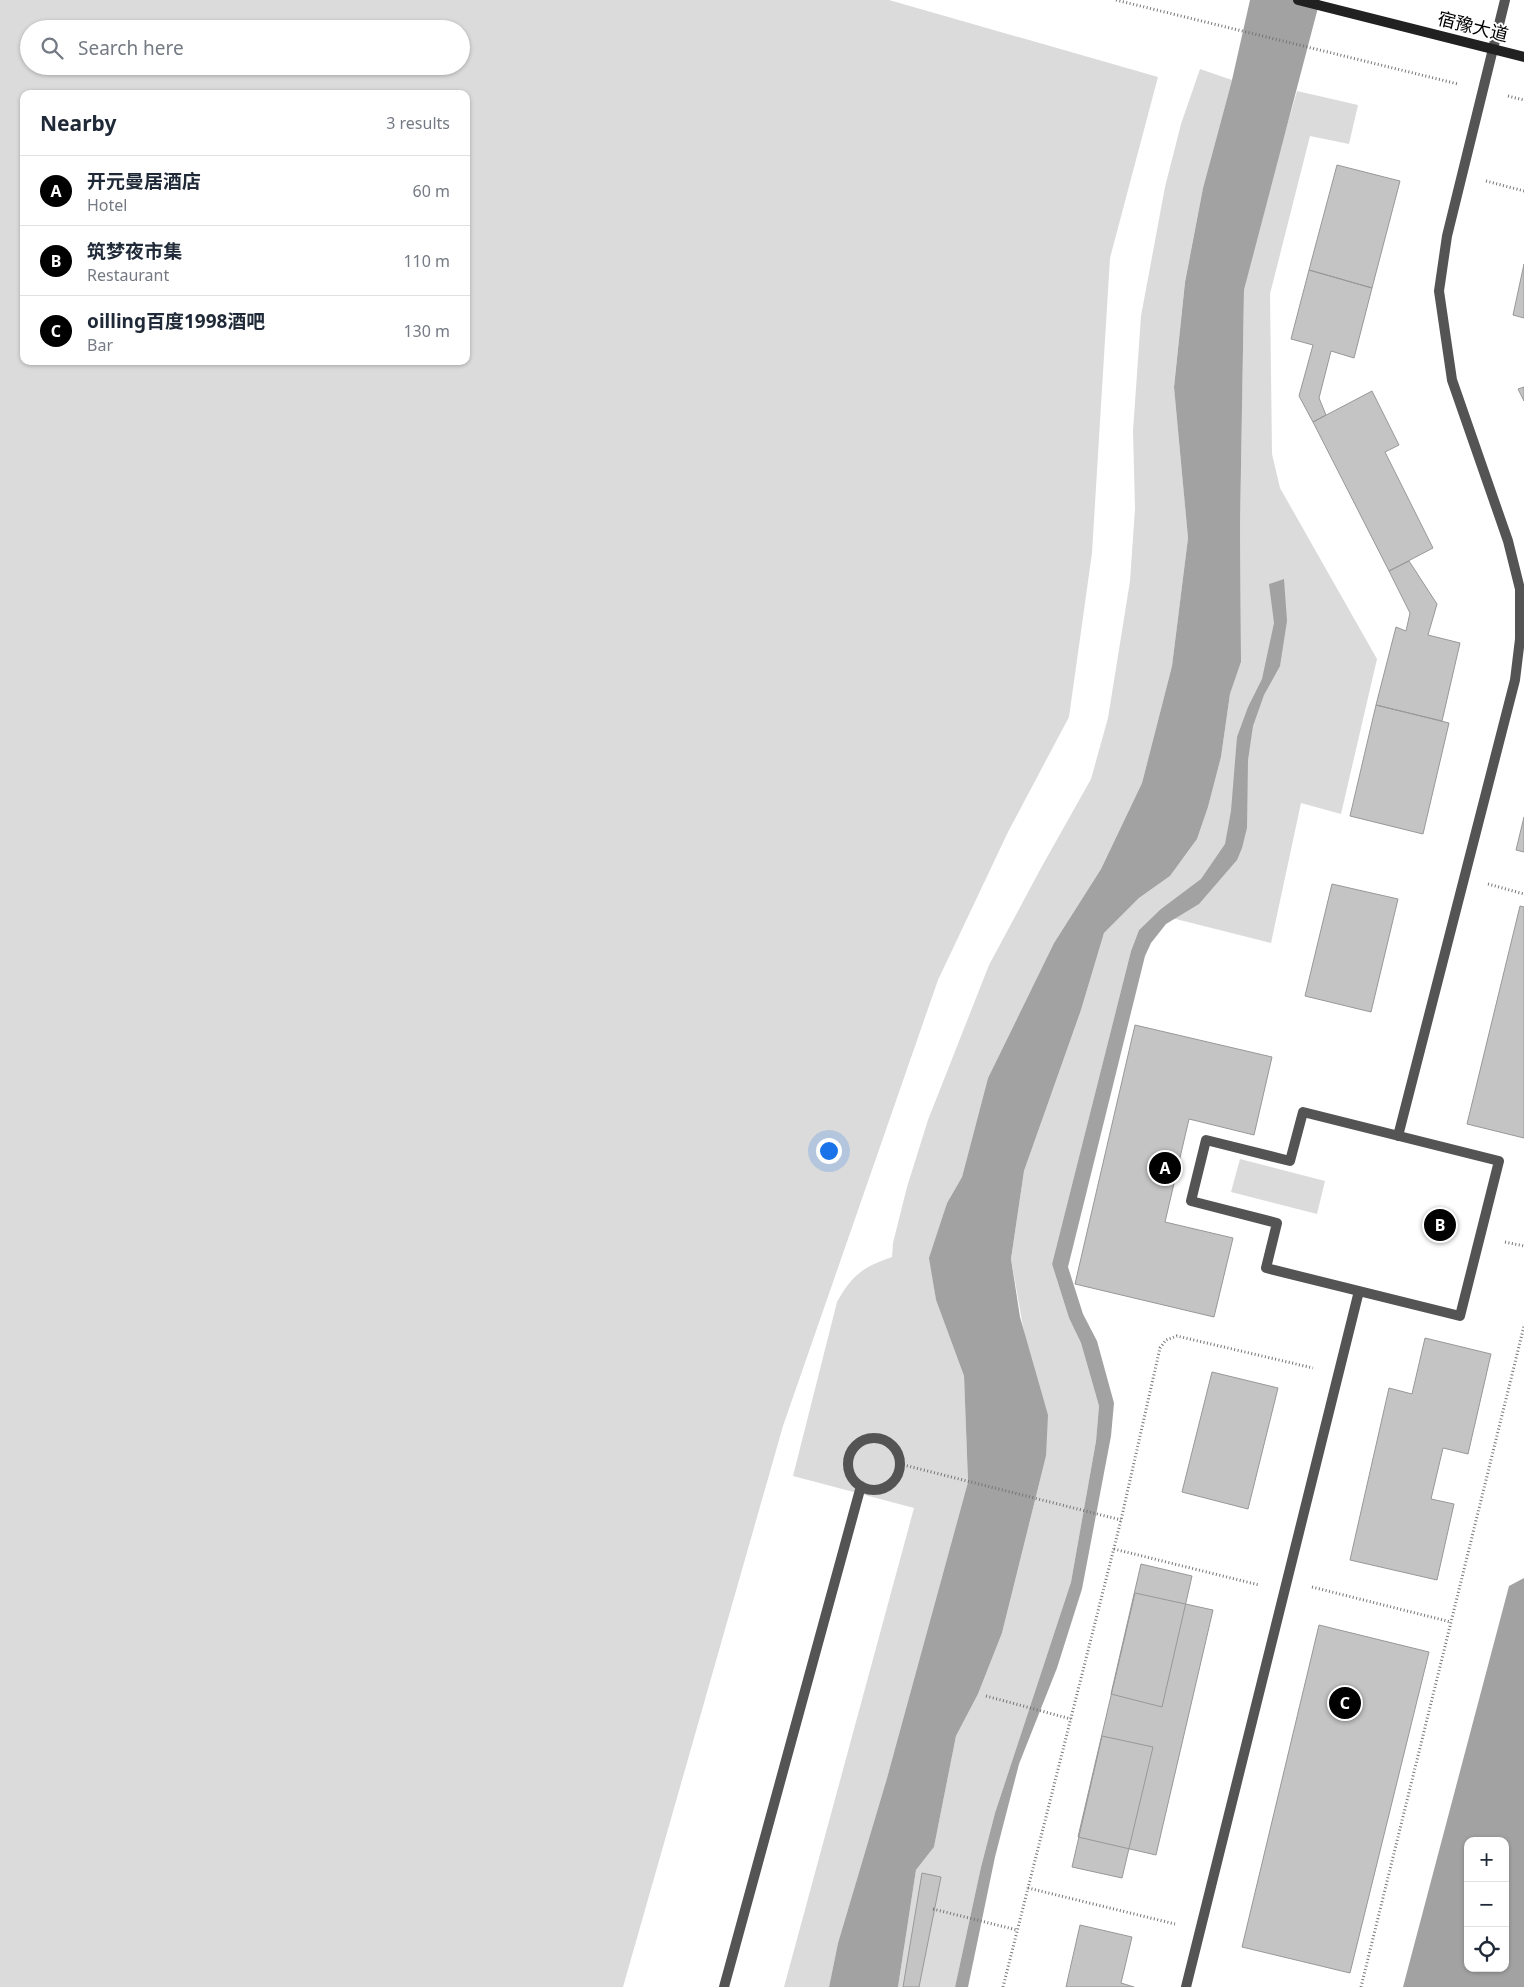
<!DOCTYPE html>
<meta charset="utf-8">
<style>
:root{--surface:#fff;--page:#f6f6f7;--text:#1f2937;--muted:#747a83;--line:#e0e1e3;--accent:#000}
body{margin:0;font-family:"Noto Sans","Noto Sans SC",sans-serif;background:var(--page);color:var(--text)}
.controls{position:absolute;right:15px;bottom:15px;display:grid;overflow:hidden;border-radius:10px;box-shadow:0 1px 4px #0004}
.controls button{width:45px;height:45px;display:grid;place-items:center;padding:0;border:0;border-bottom:1px solid var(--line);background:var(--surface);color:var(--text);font:25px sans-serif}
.you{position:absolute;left:828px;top:1150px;width:18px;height:18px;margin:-12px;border:4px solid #fff;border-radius:50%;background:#1a73e8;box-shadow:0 0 0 8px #1a73e833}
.badge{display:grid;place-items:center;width:32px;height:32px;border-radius:50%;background:var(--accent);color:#fff;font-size:16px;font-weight:700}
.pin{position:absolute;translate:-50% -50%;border:2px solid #fff;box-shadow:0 1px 5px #0006}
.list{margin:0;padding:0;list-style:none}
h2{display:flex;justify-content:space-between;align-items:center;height:65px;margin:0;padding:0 20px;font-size:21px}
h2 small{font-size:16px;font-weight:400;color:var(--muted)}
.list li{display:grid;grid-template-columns:32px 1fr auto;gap:15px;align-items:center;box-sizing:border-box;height:70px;padding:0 20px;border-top:1px solid var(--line)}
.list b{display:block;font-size:19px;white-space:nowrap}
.list p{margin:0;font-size:16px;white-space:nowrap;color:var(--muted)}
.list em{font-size:16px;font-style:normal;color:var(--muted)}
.icon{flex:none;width:28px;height:28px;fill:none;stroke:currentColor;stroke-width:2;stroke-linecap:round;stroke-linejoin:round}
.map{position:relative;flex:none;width:1524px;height:1987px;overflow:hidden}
.search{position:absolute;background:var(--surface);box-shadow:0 1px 4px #0004;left:20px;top:20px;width:450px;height:55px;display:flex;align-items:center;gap:12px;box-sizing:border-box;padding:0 18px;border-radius:28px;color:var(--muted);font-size:19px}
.panel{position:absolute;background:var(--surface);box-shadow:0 1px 4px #0004;left:20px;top:90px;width:450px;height:275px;border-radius:10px}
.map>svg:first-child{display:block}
.green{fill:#dbdbdb;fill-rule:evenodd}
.water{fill:#a2a2a2;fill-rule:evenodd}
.building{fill:#c4c4c4;stroke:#989898}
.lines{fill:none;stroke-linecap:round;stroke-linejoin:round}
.path{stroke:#767676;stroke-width:3;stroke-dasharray:1 2.5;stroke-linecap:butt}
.lane{stroke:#545454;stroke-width:10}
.secondary{stroke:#212121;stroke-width:10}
.labels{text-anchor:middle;stroke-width:4;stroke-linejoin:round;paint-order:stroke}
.street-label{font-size:18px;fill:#000;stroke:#fff}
</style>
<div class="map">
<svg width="1524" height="1987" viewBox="0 0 1524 1987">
<rect width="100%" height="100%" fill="#fff"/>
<path class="green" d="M0,0h889l269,77 -48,181 -18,295 -23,164 -61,115 -70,148 -155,446 -160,561h-623zM29,29h432v37h-432zM24,94h442v267h-442z
M1200,69l32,11 -29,108 -18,93 -11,105 14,152 -16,128 -30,117 -41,86 -47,74 -66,135 -26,99 -15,26 -17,55 6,42 28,76 4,106 -81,296 -49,165 -9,44h-45l130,-479 -121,-32 44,-174c15,-27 26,-35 55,-45l1,-14 14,-56 21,-67 61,-155 52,-97 50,-89 17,-61 22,-137 5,-72 -2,-78 8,-115 24,-129 16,-63z
M1297,91l61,14 -9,39 -39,-8 -40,158 2,160 8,34 97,171 -36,155 -40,-11 -30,140 -115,-29 -17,16 -8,21 -79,313 17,54 12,25 18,63 -3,35 -25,141 -76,231 -14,54 -26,120h-57l18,-117 18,-23 22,-111 22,-42 24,-61 44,-177 -35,-197 13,-88 57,-161 23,-77 35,-35 31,-22 27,-37 11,-32 13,-50 9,-63 11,-32 -1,-135 4,-237 23,-94z
M1240,1159l85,22 -8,33 -86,-22z"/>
<path class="water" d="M1250,0h70l-76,290 -4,237 1,135 -11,32 -9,63 -13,50 -11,32 -27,37 -31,22 -35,35 -23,77 -57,161 -13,88 9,58 28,98 -2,41 -44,177 -24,61 -22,42 -22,111 -18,23 -18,117h-69l9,-44 49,-165 81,-296 -4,-106 -28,-76 -7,-42 18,-55 15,-26 26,-99 66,-135 47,-74 41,-86 30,-117 16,-128 -14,-151 11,-105 18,-94 29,-108z
M1284,579l3,42 -7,45 -16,29 -11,31 -5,34 -1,68 -5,20 -5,12 -38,44 -33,20 -15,19 -6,13 -77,311 15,47 14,27 17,62 -3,33 -29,153 -25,79 -38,96 -24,93 -27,130h-13l26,-120 14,-54 76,-231 25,-141 3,-35 -18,-63 -12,-25 -17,-54 79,-313 8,-21 22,-21 40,-30 24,-35 6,-33 6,-74 11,-30 14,-28 12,-56 -5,-39z
M1524,1578v409h-121l106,-401zM1468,1841h37v127h-37z"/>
<path class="building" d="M1337,165l63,16 -28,107 -63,-18z
M1524,264v54l-11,-3z
M1309,270l63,18 -18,70 -23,-7 -12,47 7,17 -13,7 -14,-26 14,-51 -22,-6z
M1524,387v14l-6,-12z
M1372,391l27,54 -14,7 48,96 -44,23 -76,-149z
M1409,561l28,43 -9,31 32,8 -18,78 -66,-16 20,-78 10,4 4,-18 -21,-42z
M1376,705l73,18 -26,111 -73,-18z
M1524,817v35l-8,-2z
M1332,884l66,15 -27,113 -66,-16z
M1520,906l4,1v231l-57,-14z
M1135,1025l137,32 -18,78 -65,-16 -24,103 68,16 -19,79 -139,-33z
M1425,1338l66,16 -23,100 -25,-6 -12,51 23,5 -17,76 -87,-20 39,-172 23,6z
M1212,1372l66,16 -30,121 -66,-17z
M1141,1564l51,12 -30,131 -51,-13z
M1135,1593l78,17 -57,245 -78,-18z
M1319,1625l110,27 -79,321 -108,-26z
M1102,1736l51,11 -31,131 -50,-11z
M922,1873l19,4 -22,110h-16z
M1080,1925l52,12 -11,46 13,4h-68z"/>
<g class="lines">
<path class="path" d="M1116,0l342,84
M1508,96l16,4
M1486,181l38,10
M1488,884l36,10
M1505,1242l19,4
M900,1464l221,56
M1114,1549l145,36
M1312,1587l139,35
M986,1696l85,23
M1028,1888l147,36
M933,1909l84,21
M1003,1987l118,-467 39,-172 6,-8 11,-4 136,32
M1361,1987l163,-661"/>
<path class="lane" d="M1303,1112l196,49 -39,155 -194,-48 11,-45 -86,-22 15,-61 84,21z
M1398,1136l117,-456 5,-41v-50l-12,-48 -56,-161 -13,-89 8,-55 58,-236
M848 1464a26 26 0 1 1 52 0a26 26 0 1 1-52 0Z
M724,1987l137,-501
M1186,1987l173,-696"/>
<path class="secondary" d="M1298,0l226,57"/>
</g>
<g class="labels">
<g class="street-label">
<text transform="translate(1473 27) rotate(14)" y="6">宿豫大道</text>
</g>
</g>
</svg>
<div class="controls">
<button>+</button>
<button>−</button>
<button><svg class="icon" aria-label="locate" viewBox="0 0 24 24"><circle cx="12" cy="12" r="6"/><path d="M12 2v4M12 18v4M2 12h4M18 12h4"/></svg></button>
</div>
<div class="you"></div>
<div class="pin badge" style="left:1165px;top:1168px">A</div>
<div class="pin badge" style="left:1440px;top:1225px">B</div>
<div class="pin badge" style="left:1345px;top:1703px">C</div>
<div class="search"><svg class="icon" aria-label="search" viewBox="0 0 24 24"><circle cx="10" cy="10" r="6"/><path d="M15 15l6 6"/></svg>Search here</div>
<section class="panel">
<h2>Nearby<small>3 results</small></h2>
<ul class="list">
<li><span class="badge">A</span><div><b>开元曼居酒店</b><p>Hotel</p></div><em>60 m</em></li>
<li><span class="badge">B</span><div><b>筑梦夜市集</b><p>Restaurant</p></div><em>110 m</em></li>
<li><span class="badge">C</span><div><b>oilling百度1998酒吧</b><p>Bar</p></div><em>130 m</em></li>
</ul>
</section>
</div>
